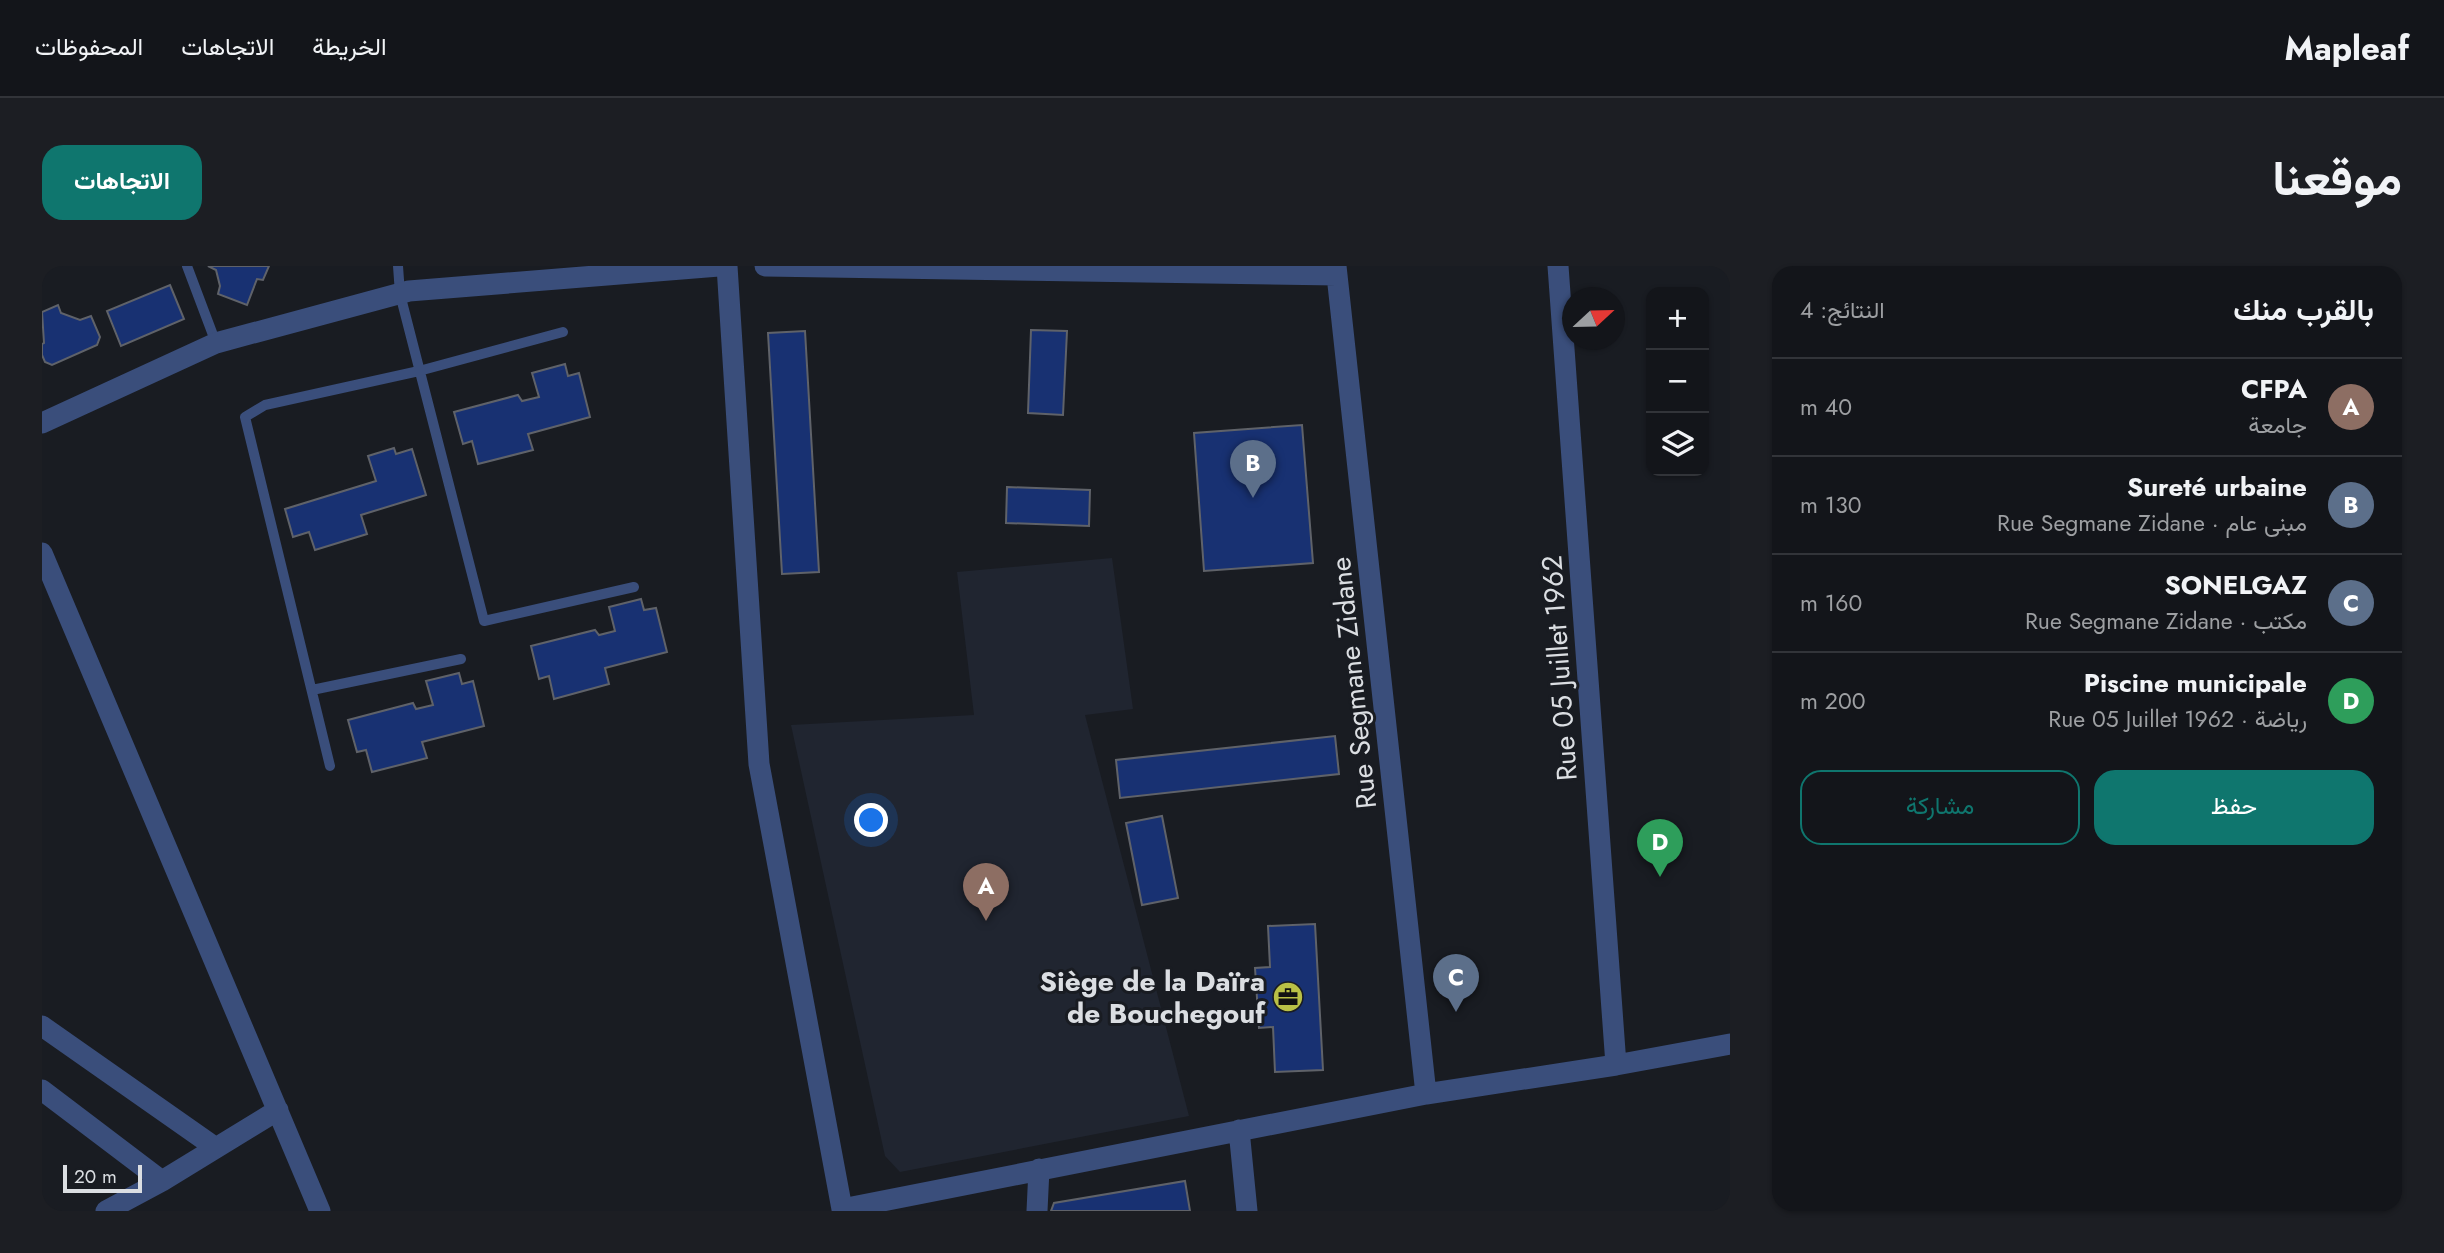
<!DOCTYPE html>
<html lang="ar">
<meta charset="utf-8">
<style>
:root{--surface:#13151a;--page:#1c1e23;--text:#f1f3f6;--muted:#9d9fa2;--line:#323439;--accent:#0f766e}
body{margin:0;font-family:Jost,Vazirmatn,sans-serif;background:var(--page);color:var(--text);direction:rtl}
.controls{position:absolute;right:21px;top:21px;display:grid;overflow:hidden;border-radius:14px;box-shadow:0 2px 5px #0004}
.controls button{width:63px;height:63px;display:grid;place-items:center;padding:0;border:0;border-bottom:2px solid var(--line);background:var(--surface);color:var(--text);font:35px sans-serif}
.compass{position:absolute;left:1520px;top:21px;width:63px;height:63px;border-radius:50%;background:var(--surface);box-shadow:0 2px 5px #0004;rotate:68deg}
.scale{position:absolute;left:21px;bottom:18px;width:79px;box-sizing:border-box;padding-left:7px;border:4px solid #dbdee2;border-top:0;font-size:19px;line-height:24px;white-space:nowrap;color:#dbdee2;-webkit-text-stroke:5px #191c22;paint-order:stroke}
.you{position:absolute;left:830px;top:555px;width:24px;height:24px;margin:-18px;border:5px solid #fff;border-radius:50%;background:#1a73e8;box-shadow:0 0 0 10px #1a73e833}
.badge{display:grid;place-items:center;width:46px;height:46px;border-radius:50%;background:var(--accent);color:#fff;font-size:23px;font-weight:700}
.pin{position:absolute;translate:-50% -58px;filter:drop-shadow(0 2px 4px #0008)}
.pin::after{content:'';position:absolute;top:37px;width:24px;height:21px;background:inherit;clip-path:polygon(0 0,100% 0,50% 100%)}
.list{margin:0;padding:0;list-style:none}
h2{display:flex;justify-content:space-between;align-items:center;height:91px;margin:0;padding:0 28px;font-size:30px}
h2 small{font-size:23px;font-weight:400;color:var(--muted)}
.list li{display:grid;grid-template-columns:46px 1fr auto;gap:21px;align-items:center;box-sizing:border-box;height:98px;padding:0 28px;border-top:2px solid var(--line)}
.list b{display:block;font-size:26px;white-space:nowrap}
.list p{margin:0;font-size:23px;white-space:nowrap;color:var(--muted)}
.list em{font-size:23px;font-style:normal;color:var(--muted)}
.actions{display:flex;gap:14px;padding:21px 28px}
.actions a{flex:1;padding:16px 0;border:2px solid var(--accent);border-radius:21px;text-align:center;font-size:24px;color:var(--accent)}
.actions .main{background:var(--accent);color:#fff}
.icon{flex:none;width:38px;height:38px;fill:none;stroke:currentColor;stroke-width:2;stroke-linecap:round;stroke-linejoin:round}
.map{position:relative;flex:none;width:1688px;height:945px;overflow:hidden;direction:ltr;border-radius:21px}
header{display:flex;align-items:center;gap:42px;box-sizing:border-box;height:98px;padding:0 35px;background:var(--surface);border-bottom:2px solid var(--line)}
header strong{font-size:33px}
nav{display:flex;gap:38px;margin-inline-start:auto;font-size:24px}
.intro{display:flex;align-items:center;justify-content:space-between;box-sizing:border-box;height:168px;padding:0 42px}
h1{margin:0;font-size:49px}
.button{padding:18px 32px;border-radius:21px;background:var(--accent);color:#fff;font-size:24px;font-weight:700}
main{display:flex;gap:42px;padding:0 42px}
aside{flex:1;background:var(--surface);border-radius:21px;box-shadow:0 2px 5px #0004}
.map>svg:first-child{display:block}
.built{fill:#202530}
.building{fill:#183172;stroke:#5f6269;stroke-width:2}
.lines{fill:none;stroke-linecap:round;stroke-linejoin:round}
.lane{stroke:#3a4e7b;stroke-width:10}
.street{stroke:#3a4e7b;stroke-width:21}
.labels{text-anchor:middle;stroke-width:6;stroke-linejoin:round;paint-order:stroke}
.street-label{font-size:28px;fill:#dbdee2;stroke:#191c22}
.poi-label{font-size:28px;font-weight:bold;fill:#dbdee2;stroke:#191c22;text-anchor:end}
</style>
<header>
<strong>Mapleaf</strong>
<nav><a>الخريطة</a><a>الاتجاهات</a><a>المحفوظات</a></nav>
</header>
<div class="intro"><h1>موقعنا</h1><a class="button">الاتجاهات</a></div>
<main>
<aside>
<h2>بالقرب منك<small>النتائج: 4</small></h2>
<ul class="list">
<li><span class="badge" style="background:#8d6e63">A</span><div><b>CFPA</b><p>جامعة</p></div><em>40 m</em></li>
<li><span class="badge" style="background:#5c6f8a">B</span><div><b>Sureté urbaine</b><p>مبنى عام · Rue Segmane Zidane</p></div><em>130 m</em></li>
<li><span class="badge" style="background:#5c6f8a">C</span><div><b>SONELGAZ</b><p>مكتب · Rue Segmane Zidane</p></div><em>160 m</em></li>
<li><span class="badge" style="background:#2e9e5b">D</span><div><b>Piscine municipale</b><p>رياضة · Rue 05 Juillet 1962</p></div><em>200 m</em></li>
</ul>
<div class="actions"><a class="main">حفظ</a><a>مشاركة</a></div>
</aside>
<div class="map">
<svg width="1688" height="945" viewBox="0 0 1688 945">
<rect width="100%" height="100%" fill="#191c22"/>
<path class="built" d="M1070,292l21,151 -48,6 104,401 -289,56 -15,-16 -94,-431 183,-10 -17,-143z"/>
<path class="building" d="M166,0h61l-6,14 -6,-1 -10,26 -29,-11 2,-8 -4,-16z
M128,19l14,34 -63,27 -14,-35z
M16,39l3,8 19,7 11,-4 9,21 -3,8 -45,20 -7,-3 -3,-7v-11l2,-1 -2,-31z
M989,64l36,1 -4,84 -35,-2z
M763,65l14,241 -37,2 -14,-241z
M523,98l3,12 11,-3 11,44 -62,17 5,16 -55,14 -6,-23 -9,3 -9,-32 64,-17 4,6 17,-4 -7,-24z
M1260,159l11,138 -109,8 -10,-138z
M352,182l2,6 16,-5 14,46 -65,20 6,19 -52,16 -6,-18 -16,5 -8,-28 91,-28 -8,-25z
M965,221l83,3 -1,36 -83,-3z
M599,333l3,11 12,-2 11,44 -62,16 4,16 -55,15 -5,-23 -10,3 -8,-33 64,-16 4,5 16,-4 -6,-24z
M417,407l3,11 11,-3 11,45 -62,16 5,16 -55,14 -6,-22 -9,2 -9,-32 65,-17 3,6 17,-4 -7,-24z
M1293,470l4,38 -219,24 -4,-38z
M1120,550l16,82 -36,7 -16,-82z
M1273,658l8,146 -48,2 -2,-45 -14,1 -4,-60 15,-1 -2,-41z
M1143,915l5,30h-139l3,-8z"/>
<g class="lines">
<path class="lane" d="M145,0l29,77
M356,0l2,28 84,327 150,-34
M270,424l149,-31
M288,500l-85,-349 20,-12 154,-34 144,-39"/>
<path class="street" d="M685,0l32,498 83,445 584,-115 190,-29 114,-21
M723,0l572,9
M1294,0l90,828
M1516,0l58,799
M0,157l174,-80 193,-52 310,-25
M0,287l278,658
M0,760l174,122
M0,824l120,91
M1197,864l8,81
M64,945l56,-30 116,-71
M995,945l2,-42"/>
</g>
<defs>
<g id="office-disc" transform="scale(1.575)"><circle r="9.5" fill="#b9c046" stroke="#191c22"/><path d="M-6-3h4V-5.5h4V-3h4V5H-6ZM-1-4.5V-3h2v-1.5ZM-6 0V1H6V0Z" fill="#111"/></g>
</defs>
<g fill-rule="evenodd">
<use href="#office-disc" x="1246" y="731"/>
</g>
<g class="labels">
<g class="street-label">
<text transform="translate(1517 402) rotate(-94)" y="10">Rue 05 Juillet 1962</text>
<text transform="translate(1311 417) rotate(-96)" y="10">Rue Segmane Zidane</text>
</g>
<g class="poi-label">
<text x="1223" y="725">Siège de la Daïra<tspan x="1223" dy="32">de Bouchegouf</tspan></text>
</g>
</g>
</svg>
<div class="controls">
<button>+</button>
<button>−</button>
<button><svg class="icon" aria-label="layers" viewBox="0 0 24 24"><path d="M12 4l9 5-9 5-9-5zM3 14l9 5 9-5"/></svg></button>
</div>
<svg class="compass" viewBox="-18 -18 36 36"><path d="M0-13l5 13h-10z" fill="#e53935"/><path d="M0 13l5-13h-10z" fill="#9d9fa2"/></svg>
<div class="scale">20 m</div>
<div class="you"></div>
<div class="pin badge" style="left:944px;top:655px;background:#8d6e63">A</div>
<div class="pin badge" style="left:1211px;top:232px;background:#5c6f8a">B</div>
<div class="pin badge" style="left:1414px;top:746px;background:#5c6f8a">C</div>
<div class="pin badge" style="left:1618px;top:611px;background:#2e9e5b">D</div>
</div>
</main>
